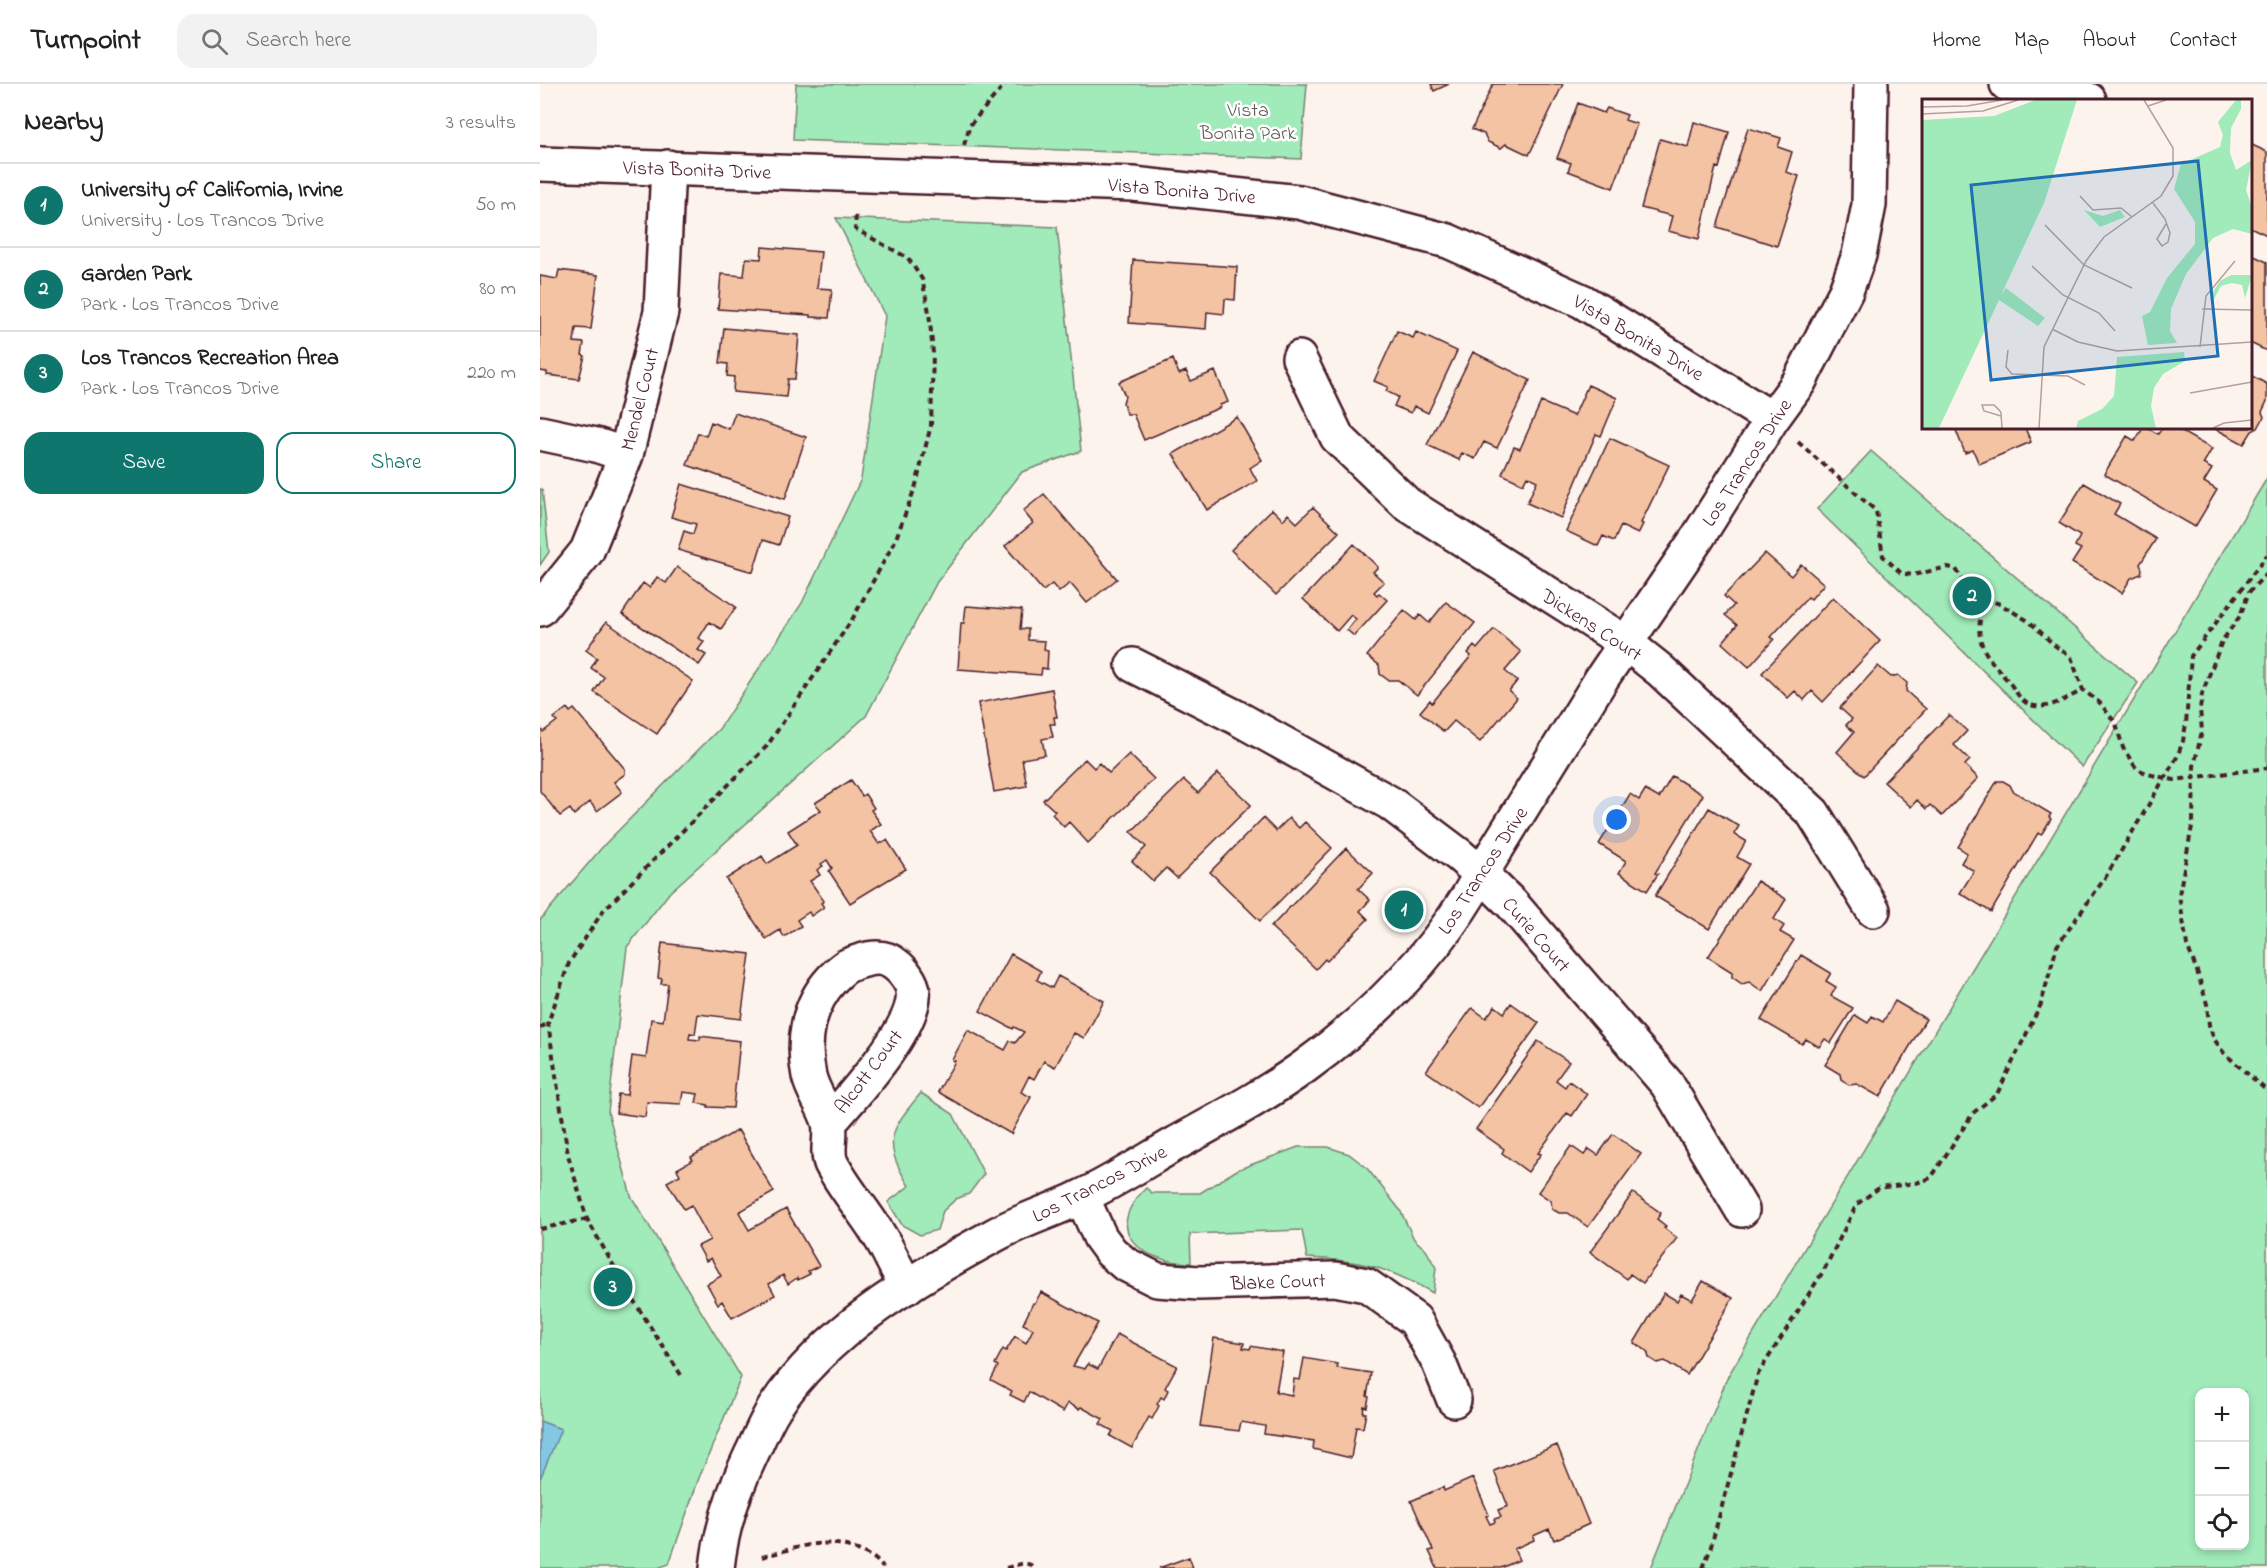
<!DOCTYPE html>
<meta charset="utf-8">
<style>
:root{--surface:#fff;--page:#f2f2f2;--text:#202124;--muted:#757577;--line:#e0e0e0;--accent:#0f766e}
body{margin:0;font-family:"Indie Flower",sans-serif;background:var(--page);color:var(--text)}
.controls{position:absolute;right:18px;bottom:18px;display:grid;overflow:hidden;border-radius:12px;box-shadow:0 3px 9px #0003}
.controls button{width:54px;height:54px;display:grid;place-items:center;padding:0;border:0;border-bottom:2px solid var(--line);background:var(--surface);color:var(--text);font:30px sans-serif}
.you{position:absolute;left:1077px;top:736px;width:21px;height:21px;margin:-15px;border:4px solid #fff;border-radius:50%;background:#1a73e8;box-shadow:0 0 0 9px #1a73e833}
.badge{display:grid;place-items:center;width:39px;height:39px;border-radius:50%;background:var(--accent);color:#fff;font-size:20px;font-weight:700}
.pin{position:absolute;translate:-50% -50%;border:3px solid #fff;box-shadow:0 2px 6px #0006}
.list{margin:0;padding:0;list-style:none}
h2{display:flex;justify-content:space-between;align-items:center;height:78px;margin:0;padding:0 24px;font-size:26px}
h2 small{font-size:20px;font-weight:400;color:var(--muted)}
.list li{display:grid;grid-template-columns:39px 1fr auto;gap:18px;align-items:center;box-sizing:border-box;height:84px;padding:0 24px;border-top:2px solid var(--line)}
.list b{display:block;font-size:22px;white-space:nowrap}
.list p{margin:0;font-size:20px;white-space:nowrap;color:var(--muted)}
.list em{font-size:20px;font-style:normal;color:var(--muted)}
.actions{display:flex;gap:12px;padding:18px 24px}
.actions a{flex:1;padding:14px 0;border:2px solid var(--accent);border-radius:18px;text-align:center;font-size:21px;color:var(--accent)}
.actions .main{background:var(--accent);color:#fff}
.icon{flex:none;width:33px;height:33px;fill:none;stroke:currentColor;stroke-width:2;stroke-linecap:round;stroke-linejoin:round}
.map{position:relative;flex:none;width:1727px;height:1484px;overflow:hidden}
header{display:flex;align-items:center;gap:36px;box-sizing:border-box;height:84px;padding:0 30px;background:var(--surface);border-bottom:2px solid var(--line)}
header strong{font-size:28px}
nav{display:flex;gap:33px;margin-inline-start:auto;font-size:21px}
.search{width:420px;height:54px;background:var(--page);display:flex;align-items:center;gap:15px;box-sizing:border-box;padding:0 21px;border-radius:18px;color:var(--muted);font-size:22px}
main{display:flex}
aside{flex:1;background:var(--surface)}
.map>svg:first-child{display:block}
.green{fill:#a1eab9;stroke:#768472;stroke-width:1.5;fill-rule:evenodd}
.water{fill:#82c8e3;stroke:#6c8499;stroke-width:1.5}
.building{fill:#f3c3a3;stroke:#4a1f2b;stroke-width:1.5}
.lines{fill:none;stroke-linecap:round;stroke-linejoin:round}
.street-casing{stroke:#4a1f2b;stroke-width:38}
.secondary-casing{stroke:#4a1f2b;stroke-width:38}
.path{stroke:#4a1f2b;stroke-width:4;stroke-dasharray:6 4.5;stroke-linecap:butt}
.street{stroke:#fff;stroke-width:33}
.secondary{stroke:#fff;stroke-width:33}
.labels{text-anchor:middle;stroke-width:5;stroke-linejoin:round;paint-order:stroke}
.park-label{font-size:20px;fill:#645c56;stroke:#fff}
.street-label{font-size:20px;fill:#4a1f2b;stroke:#fff}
.inset-road{fill:none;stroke:#b59e9f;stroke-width:1.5}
.view{fill:#1f6fb2;fill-opacity:0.15;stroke:#1f6fb2;stroke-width:3}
.inset-edge{fill:none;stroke:#4a1f2b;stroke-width:3}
</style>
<header>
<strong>Turnpoint</strong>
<div class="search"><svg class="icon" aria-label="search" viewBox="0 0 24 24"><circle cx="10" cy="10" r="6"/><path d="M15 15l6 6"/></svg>Search here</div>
<nav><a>Home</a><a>Map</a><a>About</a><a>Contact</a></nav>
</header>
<main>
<aside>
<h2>Nearby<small>3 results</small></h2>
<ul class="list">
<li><span class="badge">1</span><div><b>University of California, Irvine</b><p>University · Los Trancos Drive</p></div><em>50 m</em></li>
<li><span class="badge">2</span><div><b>Garden Park</b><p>Park · Los Trancos Drive</p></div><em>80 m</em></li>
<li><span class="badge">3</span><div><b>Los Trancos Recreation Area</b><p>Park · Los Trancos Drive</p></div><em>220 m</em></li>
</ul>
<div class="actions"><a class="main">Save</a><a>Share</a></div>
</aside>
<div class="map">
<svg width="1727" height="1484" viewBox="0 0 1727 1484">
<rect width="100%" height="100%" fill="#fdf3ed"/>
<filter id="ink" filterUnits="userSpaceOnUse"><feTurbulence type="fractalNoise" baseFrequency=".0167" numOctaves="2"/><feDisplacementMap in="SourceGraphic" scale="12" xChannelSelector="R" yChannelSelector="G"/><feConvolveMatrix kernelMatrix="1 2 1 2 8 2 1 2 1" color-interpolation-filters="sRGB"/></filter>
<g filter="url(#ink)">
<path class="green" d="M256,0h511l-6,75 -508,-19z
M296,134l221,9 24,224 -59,21 -85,110 -71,134 -196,176 -43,55 -19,165 23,84 110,181 -42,101 -30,86 -11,4h-118v-648l65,-76 114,-115 83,-126 59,-124 24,-163z
M1331,367l267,232 -56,84 -265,-258z
M1727,394v1090h-616l77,-192zM1660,1308h44v154h-44z
M0,405h2l7,63 -9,13z
M381,1009l32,21 31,60 -15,20 -13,5 -13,12 -6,19 -17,5 -18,-10 -14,-23 21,-16c-27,-44 -20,-55 12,-93z
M758,1063h30l21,7 17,13 34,43 14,29 12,11 10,18 -3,25c-46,-26 -73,-33 -126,-35l-5,-28 -112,4 1,29c-48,0 -91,-32 -45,-75l6,5h48l37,-23z"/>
<path class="water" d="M0,1337l21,8 -21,50z"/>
<path class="building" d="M891,0h18l-15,7z
M953,0h70l-34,71 -23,-11 -5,4 -13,-6 -4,-8 -12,-5z
M1038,19l26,10 3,-5 20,7 -2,5 12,4 -24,64 -45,-17 3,-8 -14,-5z
M1154,38l35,10 -10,36 -3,-1 -17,72 -31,-8 4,-15 -31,-8 19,-69 28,8z
M1208,44l33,10 -3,9 14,5 -6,20 13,4 -22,70 -60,-19z
M1710,60l17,8v83l-17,-8z
M222,163l59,5 -4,36 15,1 -3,29 -19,-1v-2l-92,-6 3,-35 23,2 2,-18 15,1z
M1710,170l17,8v89l-17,-8z
M593,176l104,7 -2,33 -10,-1 -1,15 -17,-2 -1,17 -77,-6z
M19,186l39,5 -7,54 -15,-1 -2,14 10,1 -2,12 3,1 -6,23 -32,-4v-3l-7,-1v-95l17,3z
M184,244l75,7 -4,44h-7l-2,18 -53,-5 1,-15 -7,-1 1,-12 -8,-1z
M857,247l16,7 3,-6 41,19 -29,62 -14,-7 -3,7 -17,-7 4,-9 -12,-6 2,-4 -14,-6z
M933,268l57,28 -33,68 -13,-6 -9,17 -13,-6 -3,7 -32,-15z
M633,275l6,15 7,-3 5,10 24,-10 13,31 -8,3 1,2 -77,33 -11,-26h-6l-4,-11 2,-7 -6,-14z
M1710,291l17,9v17l-5,11 2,5 -6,11 -6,3 -8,13 -30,-16h36z
M1048,301l29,13 -16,38 -5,-2 -35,84 -34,-15 10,-22 -10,-5 -4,8 -21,-10 12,-27 6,2 21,-47 33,14z
M195,329l71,24 -21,62 -98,-34 11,-32 8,3 5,-14 18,7z
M697,333l25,43 -12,8 7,13 -50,29 -34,-56z
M1415,344h73h-3l6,14 -52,22 -6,-14 -8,3z
M1603,344h4l11,6 4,-6h13l37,21 -9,15 9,5 -8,13 13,8 -22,37 -91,-53 23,-38 8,5z
M1070,354l59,27 -28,58 2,1 -5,10 -17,-8 -7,15 -11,-5 -5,10 -32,-15z
M1544,399l36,21 -6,10 42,25 -16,25 2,5 -1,5 -10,4 -9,15 -50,-30 9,-14 -6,-3 5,-10 -21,-13z
M141,400l107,33 -9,28 -16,-5 -10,32 -75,-22 6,-19 9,3 3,-10 -25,-7z
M504,410l73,85 -30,24 -17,-20 -11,9 -7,-8 -9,7 -38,-45 28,-23 -10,-12z
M773,423l26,25 -63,63 -45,-45 41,-41 11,11 5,-6 9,9z
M814,460l24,23 -5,5 11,10 -10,10 3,3 2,-2 8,7 -33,36 -7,-6 9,-11 -5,-4 -14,16 -34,-32z
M1225,469l26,23 10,-12 23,20 -13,15 -3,-2 -37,40 3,2 -25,28 -27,-24 15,-18 -12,-10 9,-10 -10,-9z
M137,483l59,40 -15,22 -12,-7 -10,16 5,4 -6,8 8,5 -7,10 -77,-51 21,-31 7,5 7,-11 9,6z
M1293,513l47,44 -57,61 -11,-11 -8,9 -9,-9 -7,7 -26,-25z
M906,518l29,21 -58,72 -19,-15h-10l-8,-6 -1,-9 -12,-9 37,-46 12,10 4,-5 9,8z
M426,522l56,4 -2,19h8v11l17,1 -1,9 4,1 -1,18 -5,-1 -1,7 -83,-6 3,-46h3z
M66,538l87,59 -36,53 -63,-42 10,-15 -13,-9 6,-10 -11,-8z
M954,545l27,23 -16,19 12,10 -8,10 8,7 -37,44 -26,-21 -10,11 -24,-20 10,-12 2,3 39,-47 -3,-3 6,-7 3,3z
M1338,582l13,11 7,-2 9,8 -1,8 20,18 -62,67 -27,-24 17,-20 -8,-7 6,-6 -12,-11z
M512,605l5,28h-3l1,7h-5l3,13 -11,2 3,16 -23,4 5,27 -33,6 -16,-89z
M27,624l3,4 4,-3 51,60v5l-11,8 8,10 -25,19 -7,-9 -16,13 -4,-6 -10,7 -20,-25v-63l3,4 14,-11 -3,-3z
M1409,631l18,16 -13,14 16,15 -5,5 13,13 -36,38 -12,-11 -4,4 -9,-9 -6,7 -27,-25z
M589,670l25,25 -66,64 -19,-21 -5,5 -12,-13 3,-3 -12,-11 42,-41 9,9 5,-5 10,10z
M678,689l33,32 -74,73 -11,-10 -13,13 -21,-20 14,-14 -15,-15 53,-52 14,13z
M1132,692l31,19 -48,78 3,1 -11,17 -28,-18 7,-12 -27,-17 31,-50 9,6 6,-10 14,8z
M311,696l11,16 3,-2 9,14 -3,2 10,14 -11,7 9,13 8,-4 19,29 -56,34 -21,-32 3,-3 -5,-8 -6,4 2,2 -6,4 3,5 -10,6 14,20 -3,2 3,4 -13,9 -2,-4 -12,8 4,6 -17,11 -4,-7 -14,9 -40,-60 36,-23 5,8 30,-19 -9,-14 33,-21 -6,-7z
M1457,697h6l7,4 3,6 38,23 -2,3 2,2 -10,16 -3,-2 -47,79 -31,-19 14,-22 -13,-8 6,-10 -9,-6z
M1169,724l30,18 -5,8 12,7 -9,16 12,7 -40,65 -54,-33z
M723,734l13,13 13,-13 10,10 6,-6 27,26 -72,73 -50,-49z
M806,764l27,25 -15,16 12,11 -10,11 8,8 -41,42 -2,-2 -9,10 -45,-42z
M1217,797l29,18 -12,20 10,7 -4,6 14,8 -32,51 -13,-9 -7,2 -10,-7v-5l-24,-15z
M122,859l88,11 -9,65 -43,-5 -3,20 -5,-1 -1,6 11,1v-4l40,5 -7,67 -25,-1v-2l-12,-2 2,-9 -15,-2 -2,12 -34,-2 -2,15 -29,-4 2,-19 9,1 5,-39 14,2 5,-39 12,2 5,-37h-7l1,-5 -4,-1z
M471,870l30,17 -4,9 15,8 6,-12 46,25 -20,37 -10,-5 -19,34 -11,-6 -10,18 -5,-3 -8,16 10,5 -20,37 -73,-42 17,-31 -3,-1 16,-30 37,20 5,-9 5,2 9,-11 -10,-5 -1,2 -33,-18z
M1261,871l30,18 -5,8 10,6 -5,9 22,12 -22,35 -6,-4 -6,8 -13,-8 -4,5 -41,-24z
M1355,917l31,18 -46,78 -23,-13 -8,1 -8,-6 -1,-5 -15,-9 30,-50 13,8 4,-7 11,6z
M971,919l28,20 -61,85 -52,-37 46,-63 14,10 9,-12 9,7z
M998,957l31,21 -13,18 9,7 4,-6 18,13 -15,22 -5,-3 -29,40 3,1 -13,18 -26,-19 2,-4 -28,-20z
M198,1046l36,62 -35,20 10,18 37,-21 33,57 -11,5 2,3 -12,6 -1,-2 -9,6 -5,-9 -14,9 6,11 -43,23 -10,-17 -4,3 -11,-20 14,-8 -10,-18 -5,3 -8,-15 12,-6 -19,-35 -7,4 -17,-27 13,-7 -3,-6 16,-9 -2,-3z
M1073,1050l28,20 -53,73 -20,-14h-9l-7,-4 -1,-8 -13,-9 33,-46 13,9 5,-6 9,6z
M1093,1109l28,20 -4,6 9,7 -2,2 13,10 -34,45 -13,-9 -3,5 -37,-27z
M1163,1197l30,17 -46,77 -22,-14 -8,2 -8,-5 -2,-7 -13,-8 30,-50 13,8 4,-7 11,6z
M501,1208l57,31 -25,43 12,3 3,-5 10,5 19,-35 60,32 -12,22 3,2 -4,9 -3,-2 -4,7 2,2 -7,13 -3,-2 -17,31 -22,-12 3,-5 -13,-7 3,-5 -22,-12 -2,2 -11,-6 -5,9 -34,-20 -5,10 -14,-7 2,-4 -21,-11 7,-14 -3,-2 8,-15 3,2 9,-15 11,7 7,-14 -10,-5 10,-21h2z
M674,1254l30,5 -1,5 7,1 1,-3 32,6 -7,40 16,3 2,-16 6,1 4,-22 34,6 -1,4 34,5 -4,23 2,1 -2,10 -3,-1 -1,7h3l-3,15 -7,-1 -5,31 -38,-9 1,-8 -50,-7 1,-8 -24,-4 -2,9 -39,-5z
M1017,1361l32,79 -35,16 -5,-11 -16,7 1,4 -20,9 5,11 -18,8h-64l-8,-17 4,-1 -22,-49 32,-14 1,4 29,-13 16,37 -3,1 4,8 5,-2 -1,-3 7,-2 -3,-7 10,-4 -14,-35z
M649,1473l4,11h-34z"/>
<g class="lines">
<g class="street-casing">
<path id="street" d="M1467,0c26,2 58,4 82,16
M759,274l38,79 70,67 219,139 34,27 153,143 60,97
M0,349l56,12 30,10
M0,525l47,-58 39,-96 35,-143 7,-145
M593,581l101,51 156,87 69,52 22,19 31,30 155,180 75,126
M289,1039c22,-25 89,-98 84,-132 -1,-9 -10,-21 -17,-26 -14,-12 -31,-6 -47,0 -7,3 -11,8 -17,14 -25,27 -30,63 -23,97 4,17 16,31 20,47 3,12 -3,28 2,40 16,31 42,57 57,88 6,12 12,24 19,36
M542,1113l18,40 11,15 14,12 32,16 42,3 136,-4 31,6 49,35 24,43 15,37"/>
</g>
<g class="secondary-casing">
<path id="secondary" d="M0,80l593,20 166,18 149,39 134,60 190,118
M177,1484c4,-38 17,-78 34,-113 8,-16 14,-33 24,-48 50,-76 139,-128 218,-171 28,-16 60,-25 88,-39 32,-15 63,-35 94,-53 43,-24 89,-48 129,-77 70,-51 135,-116 177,-193l121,-196 96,-141 74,-118 27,-37 47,-91 13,-36 10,-50 2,-121"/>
</g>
<path class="path" d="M424,61l6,-20 35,-41
M1258,358l78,69 7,45 18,17 12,2 35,-8 8,2 11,18 18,12 15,5 30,18 23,22 18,13 12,33 17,13 16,21 7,24 13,20 12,6 26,6 93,-12
M1727,489l-18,19 -9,24 -18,25 -20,53 -2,15 2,22 -8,35 -1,55 -14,74 8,50 10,26 10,33 2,21 5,14 10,14 43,38
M1445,515c-13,42 -3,52 24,83 8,10 12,22 26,24 16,3 34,-9 48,-16
M0,944l8,-5
M0,1145l47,-10
M141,1291l-49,-77 -45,-79 -19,-64 -20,-132 21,-60 34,-52 164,-165 86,-128 42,-77 21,-56 15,-60 2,-72 -4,-41 -7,-33 -14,-21 -53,-29 1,-16
M222,1473c35,-9 63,-22 98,-6 10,4 17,8 23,17
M466,1484c11,-3 20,-8 29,0
M1163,1484l7,-18 48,-176 66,-104 33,-66 22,-16 37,-5 15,-5 42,-65 24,-19 44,-90 16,-58 48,-68 72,-121 6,-16 3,-17 5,-68 76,-101"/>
<use href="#street" class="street"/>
<use href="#secondary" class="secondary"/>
</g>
</g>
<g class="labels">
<g class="park-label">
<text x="708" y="32">Vista<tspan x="708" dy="23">Bonita Park</tspan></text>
</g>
<g class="street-label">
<text transform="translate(157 85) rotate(2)" y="7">Vista Bonita Drive</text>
<text transform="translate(642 106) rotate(5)" y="7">Vista Bonita Drive</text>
<text transform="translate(1099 253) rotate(31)" y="7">Vista Bonita Drive</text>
<text transform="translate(99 315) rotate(-76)" y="7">Mendel Court</text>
<text transform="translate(1206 378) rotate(-57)" y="7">Los Trancos Drive</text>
<text transform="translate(1052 540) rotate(33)" y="7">Dickens Court</text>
<text transform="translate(942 786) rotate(-57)" y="7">Los Trancos Drive</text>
<text transform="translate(997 850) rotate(49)" y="7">Curie Court</text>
<text transform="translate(328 987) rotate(-53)" y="7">Alcott Court</text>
<text transform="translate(559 1099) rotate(-27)" y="7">Los Trancos Drive</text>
<text transform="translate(738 1197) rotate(-2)" y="7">Blake Court</text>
</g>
</g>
<g transform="translate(1382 15)">
<rect width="330" height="330" fill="#fdf3ed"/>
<path d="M113,1h42l-33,103 -43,92 5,-7 39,30 -7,8 -39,-26 -60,128h-17v-308l72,-4zM314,1h5v9l-10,19 -1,25 6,17 16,-10 -6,30 6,18v26l-19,-5 -20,9 -27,36 -15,35 -1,22 7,12 -29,2 -6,-29 8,-4 17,-34 28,-34v-22l-21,-33 7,-25 39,-17 3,-12 -5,-13zM162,111l19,6 17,-6 5,7 -25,10zM309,176h21l-7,23 -3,-13 -10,-2 -11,3 -9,17 -1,-8 9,-14zM262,253l1,9 -22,13 -9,14 -3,18 5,22h-80l2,-7 24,-12 12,-13 3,-39z" fill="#a1eab9"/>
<path class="inset-road" d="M226,7l18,-6M0,8l45,-1 35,-6M0,15l61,-3 35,-11M158,97l13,14 28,-2 11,9M231,104l12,16 5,14 -2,9 -6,4 -5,-7 9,-15M123,126l39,40 48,23M110,167l31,29 36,18 16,18M280,210l50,1M130,230l26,13 39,9 135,-9M278,248l6,-51 29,-35M86,251l-2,17 6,7 56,2 17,9M268,294l62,-11M79,317l-17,-5 -2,-6h12l6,6 1,2 1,15M117,329l5,-81 42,-86 18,-24 57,-41 12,-20v-28l-29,-48M291,329l11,-5 28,-3"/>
<path class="view" d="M276,62l20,195 -227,24 -20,-195z"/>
<rect width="330" height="330" class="inset-edge"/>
</g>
</svg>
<div class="controls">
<button>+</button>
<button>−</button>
<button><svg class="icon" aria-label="locate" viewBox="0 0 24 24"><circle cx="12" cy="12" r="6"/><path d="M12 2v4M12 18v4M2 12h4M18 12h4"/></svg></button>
</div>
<div class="you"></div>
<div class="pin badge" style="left:864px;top:826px">1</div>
<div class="pin badge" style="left:1432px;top:512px">2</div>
<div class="pin badge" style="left:73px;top:1203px">3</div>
</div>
</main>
